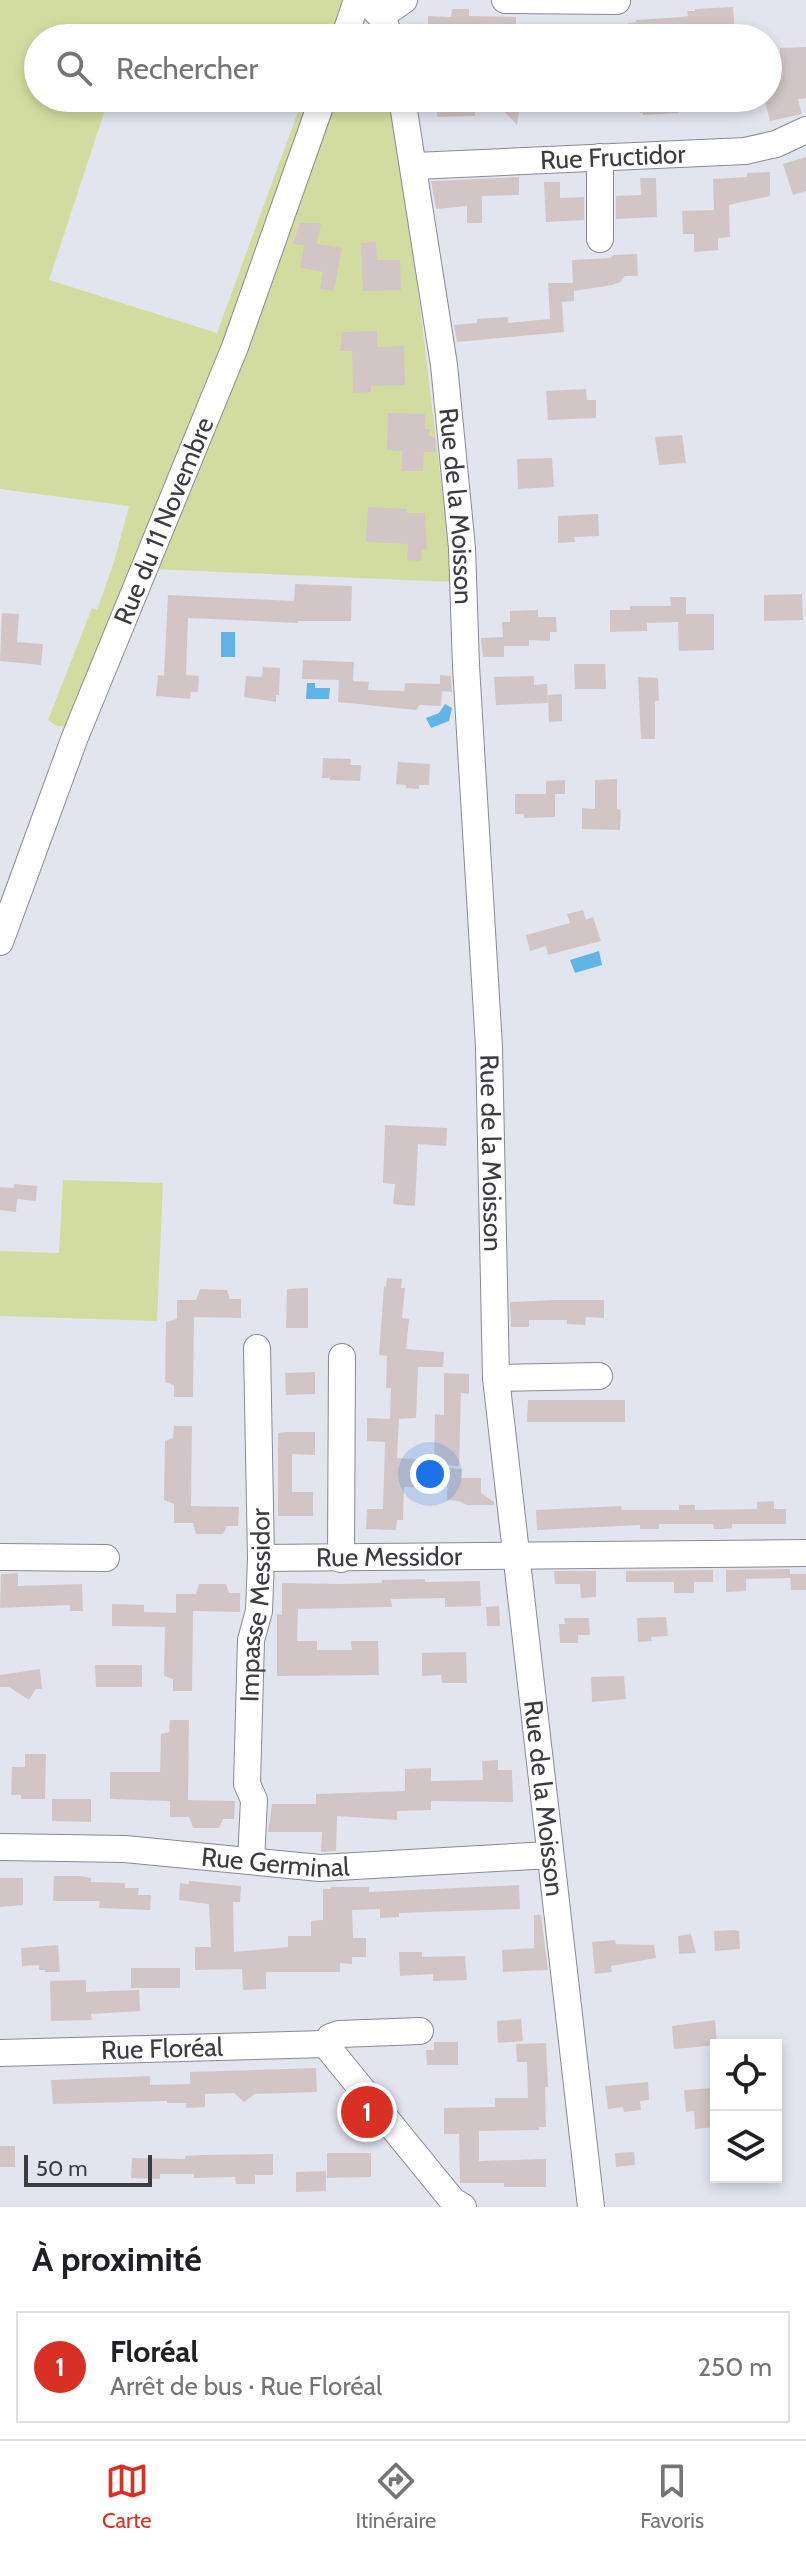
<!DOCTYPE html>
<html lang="fr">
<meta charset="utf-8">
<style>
:root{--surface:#fff;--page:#f2f2f2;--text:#202124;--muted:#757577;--line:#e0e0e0;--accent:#d93025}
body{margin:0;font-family:Cabin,sans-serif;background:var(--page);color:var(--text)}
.controls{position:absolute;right:24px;bottom:24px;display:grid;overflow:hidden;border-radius:0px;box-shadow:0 4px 12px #0003}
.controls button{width:72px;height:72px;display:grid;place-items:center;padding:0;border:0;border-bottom:2px solid var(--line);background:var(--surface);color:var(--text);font:40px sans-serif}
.scale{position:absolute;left:24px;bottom:20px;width:128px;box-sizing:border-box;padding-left:8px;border:4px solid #3c3c40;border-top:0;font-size:22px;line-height:28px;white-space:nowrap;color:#3c3c40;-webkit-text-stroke:6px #e3e5ee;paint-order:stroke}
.you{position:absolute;left:430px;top:1474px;width:28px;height:28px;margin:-20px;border:6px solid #fff;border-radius:50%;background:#1a73e8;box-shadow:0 0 0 12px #1a73e833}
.badge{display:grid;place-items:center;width:52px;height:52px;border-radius:50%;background:var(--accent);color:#fff;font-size:26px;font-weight:700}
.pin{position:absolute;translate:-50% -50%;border:4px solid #fff;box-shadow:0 2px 8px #0006}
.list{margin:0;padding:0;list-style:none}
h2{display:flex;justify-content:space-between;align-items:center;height:104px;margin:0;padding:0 32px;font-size:34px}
h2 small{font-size:26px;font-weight:400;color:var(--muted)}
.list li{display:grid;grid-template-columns:52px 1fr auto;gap:24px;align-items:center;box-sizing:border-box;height:112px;margin:0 16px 16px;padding:0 16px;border:2px solid var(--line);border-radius:0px}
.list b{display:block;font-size:30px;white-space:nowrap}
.list p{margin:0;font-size:26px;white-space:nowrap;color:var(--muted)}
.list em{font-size:26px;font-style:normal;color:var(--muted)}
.icon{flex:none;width:44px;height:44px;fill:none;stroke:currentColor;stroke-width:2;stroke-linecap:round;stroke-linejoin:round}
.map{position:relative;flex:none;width:806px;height:2207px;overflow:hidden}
.search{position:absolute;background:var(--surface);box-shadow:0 4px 12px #0003;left:24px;right:24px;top:24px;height:88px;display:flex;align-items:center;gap:20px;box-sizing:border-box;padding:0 28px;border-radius:44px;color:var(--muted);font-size:30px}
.sheet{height:232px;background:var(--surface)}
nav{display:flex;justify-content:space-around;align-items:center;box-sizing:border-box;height:112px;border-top:2px solid var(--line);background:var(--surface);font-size:22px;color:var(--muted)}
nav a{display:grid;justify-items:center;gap:4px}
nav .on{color:var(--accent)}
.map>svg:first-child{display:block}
.green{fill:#d3dca0}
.water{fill:#61b5e5}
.building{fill:#d1c6c5}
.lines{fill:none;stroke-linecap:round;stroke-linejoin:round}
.minor-casing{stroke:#888a93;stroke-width:28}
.minor{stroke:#fff;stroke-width:26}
.labels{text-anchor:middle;stroke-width:6;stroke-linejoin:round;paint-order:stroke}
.street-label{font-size:26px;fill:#3c3c40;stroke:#e3e5ee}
</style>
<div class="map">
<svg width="806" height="2207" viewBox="0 0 806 2207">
<rect width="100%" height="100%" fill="#e3e5ee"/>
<path class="green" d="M0,0h344l-12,38h-168l-32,-7 -3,7h-91v60h71l-60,182 168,53 86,-235h9l-81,230 -163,399 -11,-1 -9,-6 44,-112 5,2 17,-48 15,-56 -129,-17z
M332,98h63l58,484 -300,-13z
M63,1180l100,3 -6,138 -157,-5v-65l59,2z"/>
<path class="water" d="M221,632h14v25h-14z
M307,683h8v5h15l-1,11h-23z
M445,704l7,4 -3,13 -18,7 -5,-10 13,-5z
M599,951l3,14 -27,8 -5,-13z"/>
<path class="building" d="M733,7l2,28 -106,3 -1,-15 8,-1v-2l46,-3 6,-1 -1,-5h8v-2z
M452,9h17v7l47,1v21l-88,-2v-20l23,1z
M806,47v51l-8,1 4,15 -32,7 -5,-20h3v-44l12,-1v-8z
M437,98l37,3 1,15 -38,1z
M491,98h30l-4,27z
M639,98h40v15l-36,2v-2h-3z
M806,157v34l-13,4 -10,-31z
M770,172v24l-41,9 1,32 -12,1v12l-24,2v-18h-11l-1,-23 32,-1 -1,-31 34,-2v-4z
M519,177v18l-37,1v27h-15v-17l-31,3 -5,-28z
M640,178h16l1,39 -41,2v-23l25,-1z
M544,182h16v16l24,-1v23l-38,2z
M300,223h21l-4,21 25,4 -8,43 -14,-2 3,-17 -23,-4 4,-23 -11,-1z
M376,242l1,18h23l1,30 -38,1 -2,-48z
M637,254l1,22h-13l-5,6 -8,3 -38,6v10l-12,1 2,30 -107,10 -3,-17 23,-2v-4l31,-2v6l42,-4 -2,-36h25l-1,-23 38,-2 4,-3z
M377,331v16l27,-1 1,39 -34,1v6l-18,1 -1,-42h-12l2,-19z
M586,389l1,11h9v18l-48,2 -2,-29z
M388,413l37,1v15h5l-1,7 6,1 1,15h-12l-1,19h-21v-20l-15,-1z
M682,435l4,28 -27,2 -4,-28z
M552,458l2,29 -36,2 -1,-30z
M368,507l39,2v4h18l2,36h-5l-1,12 -14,-1 1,-16 -42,-2z
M598,514l1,22 -25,1 1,5 -17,1v-27z
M295,584l57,2 -1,35h-53v2l-110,-5 -2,57 13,1 -1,16h-7l-1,7 -34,-3 2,-21 6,1 4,-81 126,6z
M802,594l1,26 -39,1v-26z
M670,597h16v17h28v36l-35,1 -1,-29 -31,1v8l-37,1v-22h20v-4h41z
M538,610v7h18l1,15h-7v9l-21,-1v6h-25v11h-21l-2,-19 22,-1 -1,-15h8v-11z
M2,613l17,1 -2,28 26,2 -2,21 -41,-4z
M303,660l51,2 -1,19 16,1 -1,8 36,1 1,-8 35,1v-9l11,1 1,16 -10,-1 -1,15 -21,-1 -4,5 -78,-8 1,-22 -37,-1z
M574,664h31l1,25h-31z
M263,667l17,1 -1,27h-3v7l-32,-5 2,-21 16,1z
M534,676v9l13,-1 1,19 -52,2 -2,-28z
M638,677l20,1 1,23h-4v38h-14z
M562,694v27l-13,1 -1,-27z
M323,758l28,1 -1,6h11l-1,16 -30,-1v-2h-8z
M398,762l32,2 -1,21h-10v4l-13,-1v-3l-10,-1z
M617,779v30l4,1 -1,20 -38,-1v-21l13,1v-29z
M565,780v14h-10v23l-31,1v-4h-9v-20h31v-13z
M583,910l3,10 7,-3 8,24 -53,14 -2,-9 -16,5 -4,-16 44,-12 -3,-9z
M385,1125l62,3 -1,18 -28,-2 -3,62 -22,-2 2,-20 -12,-1z
M14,1184l23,2 -1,15 -19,-2 -1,13 -16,-2v-23l14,1z
M387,1278l15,1 -1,9h4l-3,30 7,1 -3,30 38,3 -1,15h-25l-2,51 -17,1 -2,39 19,1 -1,28h-11l-1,33h-6l-1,10 -30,-1 1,-20h16l2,-67 -18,-1v-23l23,1 1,-31h-5l1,-32 -8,-1 5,-69 2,1z
M308,1288v40h-22l1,-39z
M200,1289l27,1 3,9h11v19l-47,-1 -1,80h-19v-12l-9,-3 1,-60 11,-3v-19h19z
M557,1300h47v18l-18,-1 -1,8 -18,-1v-4h-38v7h-18l-1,-25z
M315,1372v22l-29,1 -1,-22z
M444,1373l25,1v20l-8,-1 -2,73 -25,-2 1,-50 9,1z
M528,1400h97v22h-98z
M174,1426h18l-1,80 48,1 -1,19h-11l-4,8h-27l-3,-11h-19v-19l-10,-4 1,-59 8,-3z
M285,1432h30v23l-23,-1v38h21v24h-35v-83z
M448,1468l14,1 -1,9h20v15l13,9v3h-27l-8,-4 -12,-1z
M774,1501v8h12v15h-54v4l-9,1h-9l-1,-5h-54v5h-19v-4l-103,5 -1,-20 85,-4 1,4h57v-5h16v5l62,-1v-7z
M790,1569v5h16v16h-15l-1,-12 -44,1v-2v14l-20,1v-22z
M713,1570v12h-19v11h-20v-11h-48v-11z
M554,1571h42v26l-15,1 -1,-14h-25z
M18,1573v13l64,-2 1,27h-13v-6l-70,3 1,-34z
M425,1579v3l55,-1 1,25 -36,1v-9l-54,1 1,8 -94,2 -1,32h20v9h35l-1,-9h27l1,34 -102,1v-62l5,1v-32l56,1 44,-1v-3z
M199,1584h27l3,9h11v19l-47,-1 -1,80h-19v-12l-9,-3 1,-49 -53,-1v-22l32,1v7l32,1v-19h20z
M499,1606l1,20h-13l-1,-19z
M666,1617l2,19 -17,1 1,4 -14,1 -1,-24z
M564,1618h25l1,17h-12v8h-18l-1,-19h6z
M466,1652l1,31h-25l-1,-8 -19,1v-23z
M95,1665h47v22h-46z
M40,1669l2,20h-6l-7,11 -20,-13h-9v-12z
M624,1676l2,23 -34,3 -1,-25z
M170,1720h19l-1,80 47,1 -1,18h-11l-4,9h-26l-4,-11h-19v-16l-60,-2v-27h50l1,-38 8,-2z
M25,1754h21l-1,45h-24v-4h-10l1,-28h13z
M498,1760v10h14l1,32 -82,-1v9l-34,1v9l-60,-4 -1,35 -15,1 1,-20h-54l4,-28h44v-10l89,-3v-22l26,-1v13l52,-1 -1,-19z
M52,1799h39v23l-39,-1z
M54,1876h27l10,2v4l34,1v5h14l-1,7h13l-1,15 -51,-2 1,-7h-47z
M0,1878h23v27l-23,2z
M189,1881l52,5 -1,16h-7l1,50 54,-5v-11h23v-15l12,-1v-31h8v-2h38v5l150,-7 1,24 -121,4v4l-19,1v-9l-28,1 1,28h13v19h-14v7l-12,-1v9h-74v17l-23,1 -1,-21 -47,1v-23h16l-2,-43 -30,-4 1,-17 9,1z
M534,1915h7l7,55 -45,2 -1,-22 32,-2z
M736,1930l3,1 1,18 -25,2 -1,-20z
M691,1934l5,19 -17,1 -1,-18z
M615,1940l1,4 38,1 2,13 -45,8 1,6 -17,2 -3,-32z
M58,1945l2,27h-15v-2h-6v-5l-17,1 -1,-18z
M399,1952h23v5l43,-1 2,24 -34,1v-7l-33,2z
M131,1968h49v20h-49z
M86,1980v12l53,-2 1,21 -49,3 1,6 -41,1 -1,-40z
M521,2019l2,22 -25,2 -1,-22z
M715,2020l2,25 -43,4 -2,-23z
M434,2042h24v23h-31l-1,-15h8z
M546,2043l2,44h-3l1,40h-7v3l-60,1v30l67,-2v28h-42v-4h-44l-1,-49h-15v-26l51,-1v-9h33l-1,-36h-10l-1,-18z
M316,2068l1,24 -62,2 -11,8 -10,-9 -29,1v13l-19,1v-5h-19v-2l-114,3 -2,-24 99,-4v9l40,-1v-12z
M648,2082l1,18 -9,1 1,9 -17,2 -1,-5 -15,2 -3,-23z
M713,2088l3,39 -21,2 -1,-18 -8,1 -2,-22z
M0,2146h15v21h-15z
M634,2152l1,13 -19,2 -1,-14z
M327,2153h44v24l-44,1z
M273,2154v21h-18v9h-19l-1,-7 -41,1v-4h-34v5l-29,-1 1,-20 53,1v-3l18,-1z
M326,2171v20l-30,1v-20z"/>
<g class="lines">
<g class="minor-casing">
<g id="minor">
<path d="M364,0l17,16 10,22"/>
<path d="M505,0l112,1"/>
<path d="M381,16l23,-16"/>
<path d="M344,38l13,-38"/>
<path id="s1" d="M402,98l42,267 18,183 4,118 23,381 7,331 95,829"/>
<path d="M600,157v82"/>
<path id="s2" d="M415,166l330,-15 31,-7 30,-14"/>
<path id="s3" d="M0,942l75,-205 160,-390 88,-249"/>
<path d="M496,1378l103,-2"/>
<path d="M0,1557l106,1"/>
<path id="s4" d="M261,1558l545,-5"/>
<path d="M341,1559l1,-202"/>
<path id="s5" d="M0,1847l125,2 195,19 230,-13"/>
<path id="s6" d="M251,1861l3,-61 -7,-16 4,-144 8,-29 2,-53 -4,-210"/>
<path d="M325,2044l5,-7 9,-3 81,-3"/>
<path id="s7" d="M0,2053l325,-9 128,157 10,6"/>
</g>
</g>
<use href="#minor" class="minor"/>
</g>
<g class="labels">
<g class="street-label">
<text dy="9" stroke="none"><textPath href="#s2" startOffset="198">Rue Fructidor</textPath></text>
<text dy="9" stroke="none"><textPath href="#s1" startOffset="412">Rue de la Moisson</textPath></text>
<text dy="9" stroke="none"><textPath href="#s3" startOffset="452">Rue du 11 Novembre</textPath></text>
<text dy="9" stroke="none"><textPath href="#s1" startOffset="1060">Rue de la Moisson</textPath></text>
<text dy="9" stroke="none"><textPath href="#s4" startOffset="128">Rue Messidor</textPath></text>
<text dy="9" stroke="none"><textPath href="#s6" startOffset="258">Impasse Messidor</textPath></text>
<text dy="9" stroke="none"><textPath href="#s1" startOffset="1708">Rue de la Moisson</textPath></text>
<text dy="9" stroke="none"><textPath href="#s5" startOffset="276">Rue Germinal</textPath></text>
<text dy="9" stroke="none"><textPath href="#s7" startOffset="162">Rue Floréal</textPath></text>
</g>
</g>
</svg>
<div class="controls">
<button><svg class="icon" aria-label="locate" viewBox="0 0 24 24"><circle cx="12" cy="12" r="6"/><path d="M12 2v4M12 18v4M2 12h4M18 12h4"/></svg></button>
<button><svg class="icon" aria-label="layers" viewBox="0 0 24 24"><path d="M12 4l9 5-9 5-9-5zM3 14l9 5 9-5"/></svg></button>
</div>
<div class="scale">50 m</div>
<div class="you"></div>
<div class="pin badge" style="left:367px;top:2112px">1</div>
<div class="search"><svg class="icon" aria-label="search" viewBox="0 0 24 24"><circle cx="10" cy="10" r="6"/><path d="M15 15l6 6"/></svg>Rechercher</div>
</div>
<section class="sheet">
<h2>À proximité<small></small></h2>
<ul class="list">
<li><span class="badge">1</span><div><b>Floréal</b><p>Arrêt de bus · Rue Floréal</p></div><em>250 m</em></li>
</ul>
</section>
<nav>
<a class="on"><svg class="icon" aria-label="map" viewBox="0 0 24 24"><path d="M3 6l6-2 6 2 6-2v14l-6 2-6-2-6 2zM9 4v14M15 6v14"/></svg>Carte</a>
<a><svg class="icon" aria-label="directions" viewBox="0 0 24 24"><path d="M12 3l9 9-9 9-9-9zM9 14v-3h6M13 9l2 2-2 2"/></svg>Itinéraire</a>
<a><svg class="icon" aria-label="saved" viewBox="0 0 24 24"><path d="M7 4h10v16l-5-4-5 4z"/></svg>Favoris</a>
</nav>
